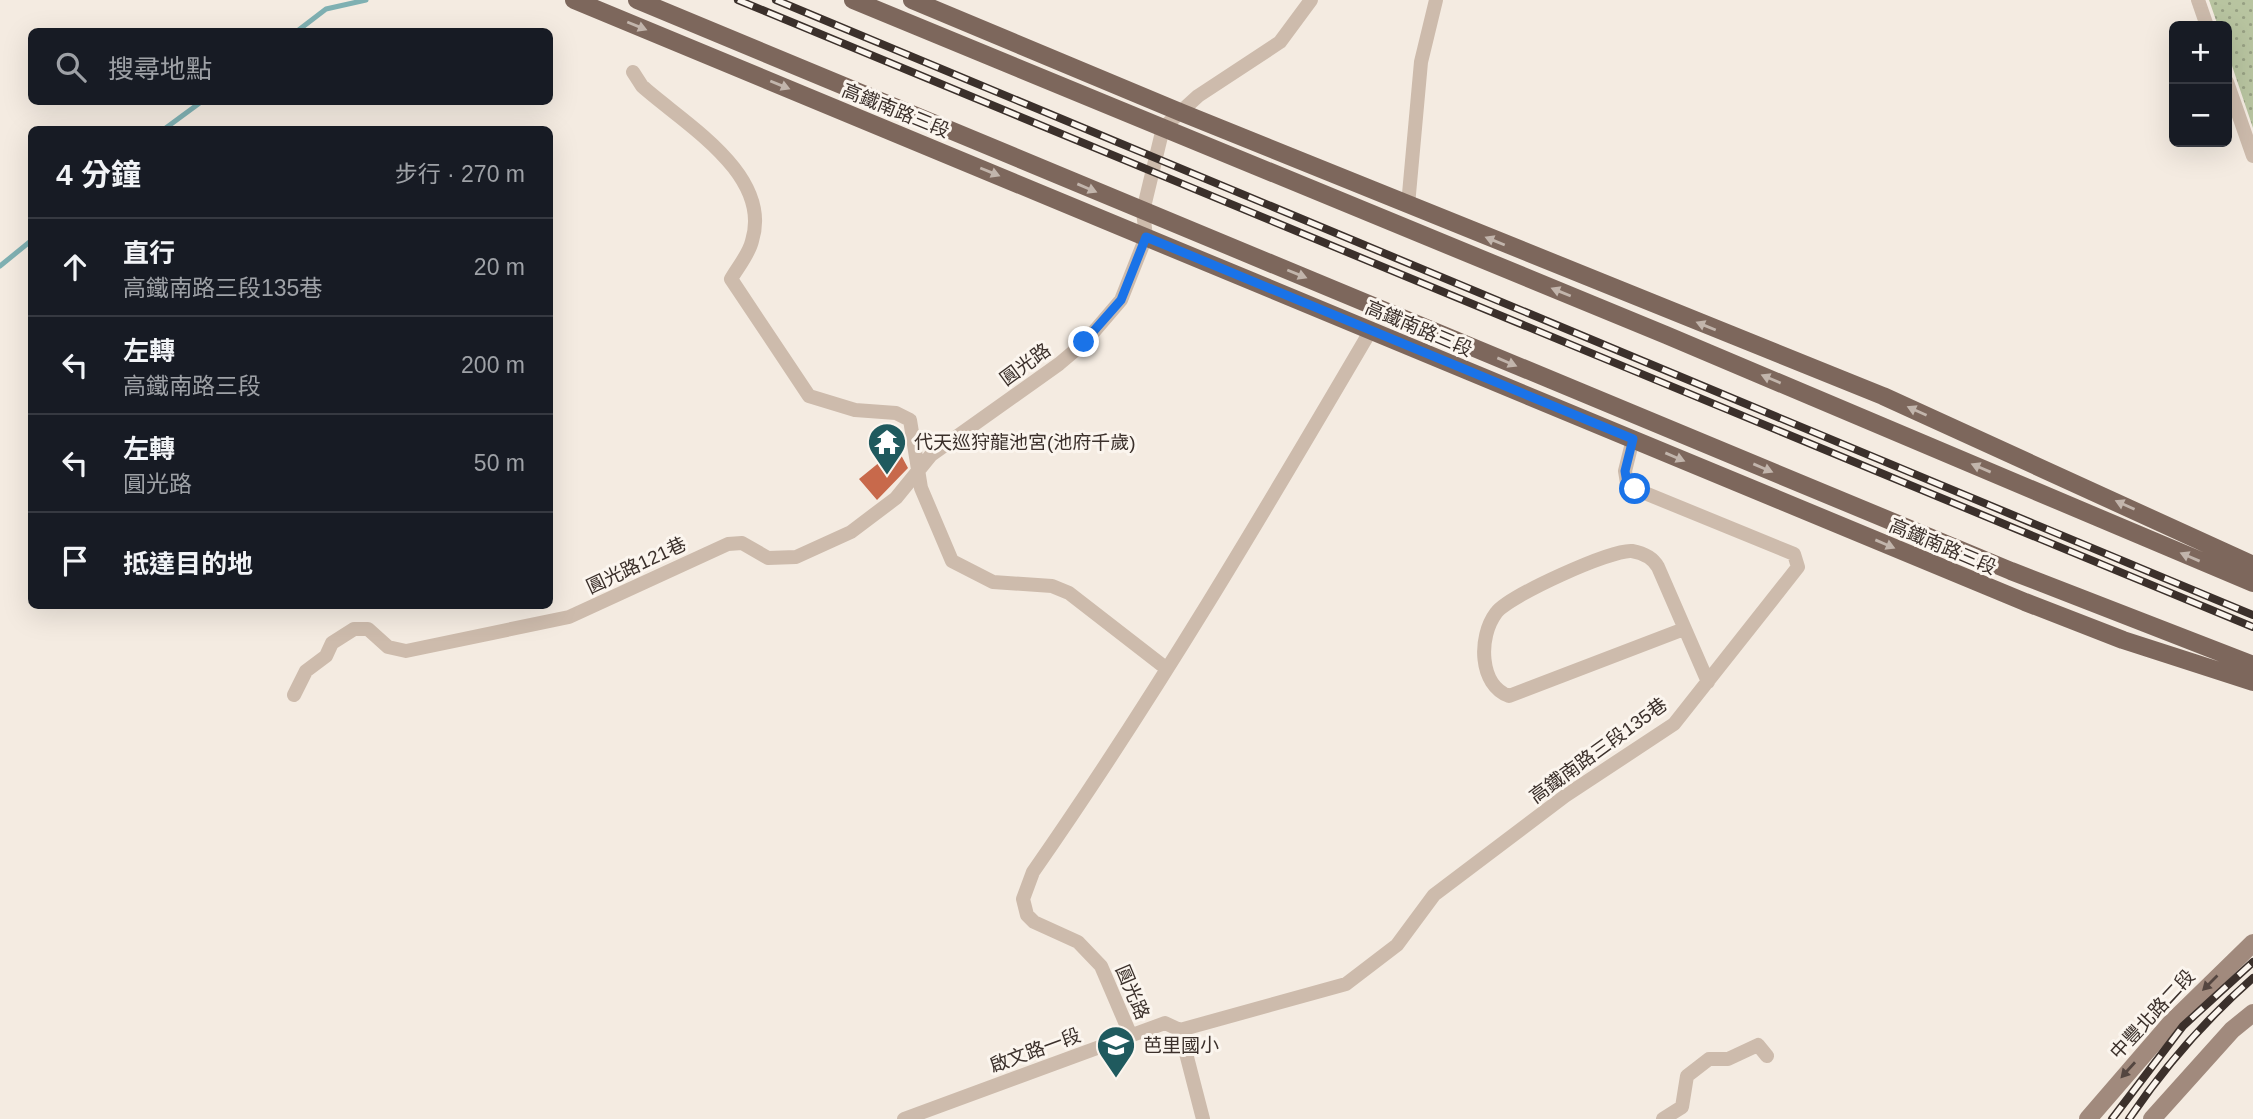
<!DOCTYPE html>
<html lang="zh-TW">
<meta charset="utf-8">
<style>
:root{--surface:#171b24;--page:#20242c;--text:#f1f3f6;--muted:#9ea1a6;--line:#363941}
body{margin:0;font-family:Arial,"Noto Sans TC",sans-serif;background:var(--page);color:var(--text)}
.controls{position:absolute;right:21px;top:21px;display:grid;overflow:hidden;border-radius:10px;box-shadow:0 7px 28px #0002}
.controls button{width:63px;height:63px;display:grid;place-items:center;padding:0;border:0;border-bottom:2px solid var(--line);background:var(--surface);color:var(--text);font:35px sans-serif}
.stop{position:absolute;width:21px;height:21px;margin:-16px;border:5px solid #1a73e8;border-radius:50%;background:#fff}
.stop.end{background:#1a73e8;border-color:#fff;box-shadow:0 2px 7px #0008}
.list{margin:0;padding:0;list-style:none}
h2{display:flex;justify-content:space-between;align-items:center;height:91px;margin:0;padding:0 28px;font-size:30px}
h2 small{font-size:23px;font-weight:400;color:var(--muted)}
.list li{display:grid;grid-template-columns:46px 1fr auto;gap:21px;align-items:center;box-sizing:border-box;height:98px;padding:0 28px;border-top:2px solid var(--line)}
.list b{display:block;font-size:26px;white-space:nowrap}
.list p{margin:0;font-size:23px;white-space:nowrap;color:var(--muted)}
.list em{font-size:23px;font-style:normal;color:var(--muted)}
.icon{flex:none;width:38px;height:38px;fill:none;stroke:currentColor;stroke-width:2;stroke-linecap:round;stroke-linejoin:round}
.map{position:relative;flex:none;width:2253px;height:1119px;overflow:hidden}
.search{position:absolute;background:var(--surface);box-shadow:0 7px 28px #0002;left:28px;top:28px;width:525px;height:77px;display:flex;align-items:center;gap:18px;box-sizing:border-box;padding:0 24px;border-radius:10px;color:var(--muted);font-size:26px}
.panel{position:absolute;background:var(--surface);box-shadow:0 7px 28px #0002;left:28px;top:126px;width:525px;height:483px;border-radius:10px}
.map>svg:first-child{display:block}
.park{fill:url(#park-dots)}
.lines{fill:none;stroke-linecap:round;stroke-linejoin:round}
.stream{stroke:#7fb0b2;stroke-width:5}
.building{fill:#c8694b}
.street{stroke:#cdbbac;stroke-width:14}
.secondary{stroke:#a18a7d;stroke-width:18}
.primary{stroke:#7d675c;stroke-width:18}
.rail-casing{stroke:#3b302b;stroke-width:8}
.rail{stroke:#fbf5ee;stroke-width:5;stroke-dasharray:16;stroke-linecap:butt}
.oneway{fill:#c2b5ac}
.oneway2{fill:#544640}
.route{stroke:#1a73e8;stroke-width:9}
.labels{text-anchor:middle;stroke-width:6;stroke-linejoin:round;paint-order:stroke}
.street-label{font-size:19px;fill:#3b302b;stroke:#fbf5ee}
.poi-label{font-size:19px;fill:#3b302b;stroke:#fbf5ee;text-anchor:start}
</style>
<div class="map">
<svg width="2253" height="1119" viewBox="0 0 2253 1119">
<defs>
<pattern id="park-dots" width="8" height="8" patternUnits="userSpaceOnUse" patternTransform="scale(1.75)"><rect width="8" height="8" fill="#b8c4a0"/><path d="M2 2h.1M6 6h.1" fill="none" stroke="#97a083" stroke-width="1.8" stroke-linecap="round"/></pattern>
</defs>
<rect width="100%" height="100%" fill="#f4ebe1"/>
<path class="park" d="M2209,0h44v128l-26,-77v-25h-9z"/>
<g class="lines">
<path class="stream" d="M296,32l30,-23 40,-9
M163,130l38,-28
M0,266l32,-26"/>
</g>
<path class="building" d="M901,455l7,13 -31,32 -18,-21 27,-22 5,6z"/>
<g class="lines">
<path class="street" d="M2198,0l9,26
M633,72l9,14c41,37 131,88 110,155 -3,13 -14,26 -21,38l78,117 46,14 41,3 14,7 11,68 31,73 41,21 59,4 17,7 98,76
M2227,82l26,74
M1408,205l13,-143 15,-62
M1684,629l-175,67c-30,-11 -31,-59 -13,-83 12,-17 116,-64 136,-62 11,2 21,7 26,16l50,115
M294,695l12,-24 20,-15 6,-13 22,-14h14l20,18 18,4 163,-34 159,-73 14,-1 26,15 28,-1 55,-25 45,-34 35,-43 128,-91 26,-22 36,-42 25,-63 -3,-26 20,-83 35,-32 82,-54 31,-42
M1180,1030l166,-46 51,-39 37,-50 131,-99 109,-72 113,-143 11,-14 -4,-13 -159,-65 -8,-6 -2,-12 8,-32
M1180,1030l23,89
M1131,1036l-30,-70 -23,-24 -44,-20 -7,-7 -4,-16 10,-27c122,-175 230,-358 338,-542
M904,1119l261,-96 15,7
M1663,1119l19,-12 5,-31 22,-17h19l30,-14 9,11"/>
<path class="secondary" d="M2088,1119l82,-95 83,-81
M2152,1119l80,-89 21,-17"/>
<path class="primary" d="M574,0l1451,602 98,38 130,42
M637,0l1374,571 242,94
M853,0l813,335 587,248
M912,0l268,112 703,284 370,169"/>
<g class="rail-casing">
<path id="rail" d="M738,0l1515,627
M776,0l1477,615
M2112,1119l71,-93 70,-64
M2129,1119c36,-53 76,-99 124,-141"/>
</g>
<use href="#rail" class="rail"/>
</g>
<defs><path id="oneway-solid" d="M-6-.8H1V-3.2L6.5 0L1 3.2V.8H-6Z" transform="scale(1.75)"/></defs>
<g class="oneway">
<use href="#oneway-solid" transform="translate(637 26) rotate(22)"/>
<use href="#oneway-solid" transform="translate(780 85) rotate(22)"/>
<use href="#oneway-solid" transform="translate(990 172) rotate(22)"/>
<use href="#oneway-solid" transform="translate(1087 188) rotate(23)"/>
<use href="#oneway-solid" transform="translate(1495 241) rotate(-158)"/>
<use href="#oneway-solid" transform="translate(1297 274) rotate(22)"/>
<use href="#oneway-solid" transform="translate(1561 292) rotate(-158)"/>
<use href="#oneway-solid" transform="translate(1706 326) rotate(-158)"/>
<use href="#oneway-solid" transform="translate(1507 362) rotate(23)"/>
<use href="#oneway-solid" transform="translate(1771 379) rotate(-157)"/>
<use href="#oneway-solid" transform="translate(1917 411) rotate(-156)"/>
<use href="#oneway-solid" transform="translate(1675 457) rotate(23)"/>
<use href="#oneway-solid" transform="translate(1763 468) rotate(23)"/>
<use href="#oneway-solid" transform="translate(1981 468) rotate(-157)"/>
<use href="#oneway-solid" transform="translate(2125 505) rotate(-156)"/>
<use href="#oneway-solid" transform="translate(1885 544) rotate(23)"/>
<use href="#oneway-solid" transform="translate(2190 557) rotate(-157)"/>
</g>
<g class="oneway2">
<use href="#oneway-solid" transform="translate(2210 983) rotate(135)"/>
<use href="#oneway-solid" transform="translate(2128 1070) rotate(132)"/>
</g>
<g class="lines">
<path class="route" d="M1084,342l37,-42 25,-63 487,202 -8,32 2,12 8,6"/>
</g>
<defs>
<g id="temple-pin" transform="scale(2.0125)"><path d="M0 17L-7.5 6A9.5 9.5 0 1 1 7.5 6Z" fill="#1f5a5e" stroke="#fbf5ee"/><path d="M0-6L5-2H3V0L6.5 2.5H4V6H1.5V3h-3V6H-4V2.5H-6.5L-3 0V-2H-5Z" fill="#fff"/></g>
<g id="school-pin" transform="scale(2.0125)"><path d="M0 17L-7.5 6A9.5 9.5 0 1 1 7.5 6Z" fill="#1f5a5e" stroke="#fbf5ee"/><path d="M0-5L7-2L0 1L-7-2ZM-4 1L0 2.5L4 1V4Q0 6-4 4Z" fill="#fff"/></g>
</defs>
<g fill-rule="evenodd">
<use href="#temple-pin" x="887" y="442"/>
<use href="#school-pin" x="1116" y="1045"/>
</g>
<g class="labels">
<g class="street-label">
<text transform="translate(896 110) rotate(22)" y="7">高鐵南路三段</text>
<text transform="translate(1419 328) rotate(23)" y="7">高鐵南路三段</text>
<text transform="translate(1025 364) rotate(-36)" y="7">圓光路</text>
<text transform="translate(1943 546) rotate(23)" y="7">高鐵南路三段</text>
<text transform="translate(636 565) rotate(-25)" y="7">圓光路121巷</text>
<text transform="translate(1598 750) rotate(-36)" y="7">高鐵南路三段135巷</text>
<text transform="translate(1133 992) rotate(67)" y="7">圓光路</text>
<text transform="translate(2152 1014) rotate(-47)" y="7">中豐北路二段</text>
<text transform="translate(1035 1050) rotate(-20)" y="7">啟文路一段</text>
</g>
<g class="poi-label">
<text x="914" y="449">代天巡狩龍池宮(池府千歲)</text>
<text x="1143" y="1052">芭里國小</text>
</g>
</g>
</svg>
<div class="controls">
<button>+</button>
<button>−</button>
</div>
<div class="stop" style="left:1635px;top:489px"></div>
<div class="stop end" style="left:1084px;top:342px"></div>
<div class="search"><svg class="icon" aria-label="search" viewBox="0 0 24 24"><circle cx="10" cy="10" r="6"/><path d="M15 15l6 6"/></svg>搜尋地點</div>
<section class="panel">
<h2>4 分鐘<small>步行 · 270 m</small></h2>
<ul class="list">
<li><svg class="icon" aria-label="ahead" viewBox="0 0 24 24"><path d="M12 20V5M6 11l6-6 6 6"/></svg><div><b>直行</b><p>高鐵南路三段135巷</p></div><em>20 m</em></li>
<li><svg class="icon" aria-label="left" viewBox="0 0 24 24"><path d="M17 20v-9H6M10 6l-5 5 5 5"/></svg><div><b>左轉</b><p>高鐵南路三段</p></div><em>200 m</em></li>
<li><svg class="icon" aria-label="left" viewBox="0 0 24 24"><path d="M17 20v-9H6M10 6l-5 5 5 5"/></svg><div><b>左轉</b><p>圓光路</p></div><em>50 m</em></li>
<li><svg class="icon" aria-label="arrive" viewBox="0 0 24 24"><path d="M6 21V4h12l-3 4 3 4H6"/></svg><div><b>抵達目的地</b></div></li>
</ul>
</section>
</div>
